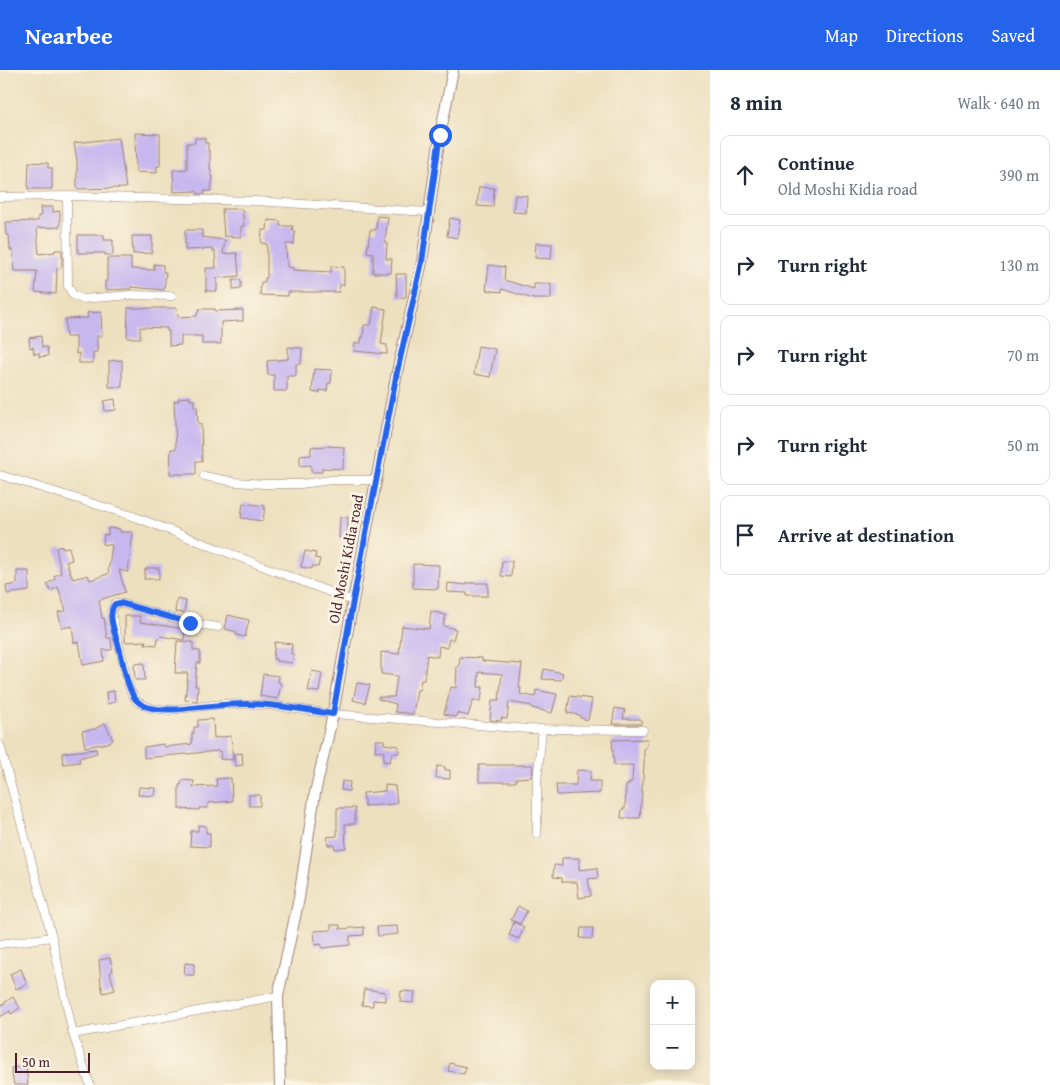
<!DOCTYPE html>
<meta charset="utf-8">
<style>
:root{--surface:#fff;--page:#f2f2f3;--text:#1f2937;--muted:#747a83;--line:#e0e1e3;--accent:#2563eb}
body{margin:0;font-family:"Gentium Book Plus",serif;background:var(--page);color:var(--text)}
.controls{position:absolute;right:15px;bottom:15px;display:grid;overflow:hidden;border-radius:10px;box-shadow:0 2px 12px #0003}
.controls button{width:45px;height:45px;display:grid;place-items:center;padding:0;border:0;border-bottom:1px solid var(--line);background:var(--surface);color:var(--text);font:25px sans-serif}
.scale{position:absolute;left:15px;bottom:12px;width:75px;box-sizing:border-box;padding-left:5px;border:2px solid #4a1f2b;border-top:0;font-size:14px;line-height:18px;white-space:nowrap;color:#4a1f2b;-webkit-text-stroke:4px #fcf5e5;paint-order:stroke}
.stop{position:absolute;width:15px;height:15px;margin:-11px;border:4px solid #2563eb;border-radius:50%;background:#fff}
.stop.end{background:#2563eb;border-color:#fff;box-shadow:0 1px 5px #0008}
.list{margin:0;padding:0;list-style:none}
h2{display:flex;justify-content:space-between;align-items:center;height:65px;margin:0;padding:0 20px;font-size:21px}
h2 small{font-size:16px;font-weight:400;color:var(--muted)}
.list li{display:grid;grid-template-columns:32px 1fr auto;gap:15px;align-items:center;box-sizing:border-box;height:80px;margin:0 10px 10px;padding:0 10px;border:1px solid var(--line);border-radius:10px}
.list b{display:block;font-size:19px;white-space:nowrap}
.list p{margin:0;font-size:16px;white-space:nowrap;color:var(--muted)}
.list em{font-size:16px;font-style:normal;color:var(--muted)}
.icon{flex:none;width:28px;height:28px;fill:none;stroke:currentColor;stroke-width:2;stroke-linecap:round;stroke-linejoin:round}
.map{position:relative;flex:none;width:710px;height:1015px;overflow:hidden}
header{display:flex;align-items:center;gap:30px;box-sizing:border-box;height:70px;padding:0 25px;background:var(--accent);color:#fff}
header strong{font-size:24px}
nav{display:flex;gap:28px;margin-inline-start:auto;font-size:18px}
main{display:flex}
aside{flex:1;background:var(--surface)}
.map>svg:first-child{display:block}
.building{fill:#c7b7ef}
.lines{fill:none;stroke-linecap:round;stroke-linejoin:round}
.minor-casing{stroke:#9c8075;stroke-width:9}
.tertiary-casing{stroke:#9c8075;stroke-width:12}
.minor{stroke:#fff;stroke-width:8}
.tertiary{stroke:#fff;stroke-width:10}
.route{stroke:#2563eb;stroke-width:6}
.labels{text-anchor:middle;stroke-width:5;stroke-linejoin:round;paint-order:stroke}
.street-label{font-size:15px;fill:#4a1f2b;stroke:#fcf5e5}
</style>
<header>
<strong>Nearbee</strong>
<nav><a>Map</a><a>Directions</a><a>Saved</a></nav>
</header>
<main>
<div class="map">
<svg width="710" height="1015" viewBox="0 0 710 1015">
<rect width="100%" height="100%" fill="#fcf5e5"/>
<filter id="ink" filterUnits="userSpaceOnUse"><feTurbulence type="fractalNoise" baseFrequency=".02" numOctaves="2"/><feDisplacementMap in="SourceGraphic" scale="10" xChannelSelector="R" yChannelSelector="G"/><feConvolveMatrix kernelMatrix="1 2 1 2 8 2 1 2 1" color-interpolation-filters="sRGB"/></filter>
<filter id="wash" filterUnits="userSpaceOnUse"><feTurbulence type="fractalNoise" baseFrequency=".0096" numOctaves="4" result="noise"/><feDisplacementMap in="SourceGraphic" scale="20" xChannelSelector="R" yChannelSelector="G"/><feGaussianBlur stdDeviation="1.12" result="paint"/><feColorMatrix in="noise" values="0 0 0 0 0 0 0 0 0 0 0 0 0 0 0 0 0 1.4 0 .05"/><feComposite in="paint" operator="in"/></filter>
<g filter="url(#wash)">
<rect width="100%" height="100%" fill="#ede0bf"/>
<g id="blocks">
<path class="building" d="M135,63l25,1v32h-3v7l-21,-1z
M119,68l7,50 -49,1v-29l-3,-17z
M195,68h10v5h3v8h2v18h1v7h2l-2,15h-7l1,3h-8v-3l-23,1 -1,-22 14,-1v-26h8z
M29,92l19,1v5h4v21h-24z
M479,117l15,1 -1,19 -16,-1z
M515,125l12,1 -1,17 -13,-1z
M40,137h13v5l7,-1v16l-23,1 2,26 16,-2v-2h7v17l-5,1 -1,26 -21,-2 2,-21h-23l-1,-21h-3l-1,-15h-3l-1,-13 33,-1v-5h3z
M222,139h20l2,17h-3v11l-17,-1z
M377,146l11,1 -3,25 2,1 -1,16h6l-1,14h-18v-20l-6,-1 3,-22h6z
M450,148l10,2 -3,18 -10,-2z
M268,150l12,1v5h13l-1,5h3l-1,13h-8l1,23 6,1v2l38,2v-6l13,1v18h-4l-1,7h-51v4l-28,-1 1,-13h4v-4h2v-34l-6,-1 1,-13h5z
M185,160h17v7l23,3 -2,14 14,-1 2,23 -22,2v13h-11v-23h10l-1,-17h-3v-2l-27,1z
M78,165h26v5h9v15h-8v-2h-27z
M132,166h20v17l-19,1z
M536,173l16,1 -1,15 -16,-1z
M107,188h24v11l23,1v-6l9,1v7h3l-2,18 -33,-3v2l-26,1v-9h2z
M489,195l16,2 -1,13 30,9v-5h17v15h-18l-31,-10v3l-16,-2z
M396,204h10v23l-9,1z
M233,210h8v9l-8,1z
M374,237l12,2 -5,35 6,1v9l-33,-3 1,-8h6v-6l2,1 1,-13h7z
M128,238h49l1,9 19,-1v-4h2v-3h16v2l28,-1v11l-22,1v22h-19v-8h-21v9l-12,1v-15h-2v-3l-27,-1v11h-13z
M101,242l1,24h-5v16h-4v11h-14v-10l-3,1v-17h-10l-1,-18 23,-1 -1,-5z
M41,266l1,11h5l1,9 -9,1v-4l-5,1 -1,-7 -3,1 -1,-10z
M478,276l17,3 -5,28 -16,-3z
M288,277l14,1 -1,16h-5v12h-9v15h-13v-16h-6l-1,-14 21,-2z
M122,290v27h-13v-26z
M314,299l18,1 -1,13h-3l-1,8 -7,-1v3l-8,-1z
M190,327v3h4v7l3,-1 1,18h3l1,37h-6v13h-26l1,-25h5l-2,-48h5l-1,-3z
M115,329l1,11 -11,1 -1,-10z
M328,376l16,1 -1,22 -21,-1v4h-11v-7l-11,1v-10l11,-1v-8z
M243,433l22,3 -2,15 -22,-3z
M340,447h8l-1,21h-8z
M108,458l12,1v3h13l-5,40 -9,-2 6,22 -26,8 3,18h2l3,20h4l1,12h-9l1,11 -21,4 -4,-23 -5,1 -2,-17 -10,2 -4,-16 8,-1 -8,-24 -7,4 -4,-7 8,-5 -1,-3 7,-3 -5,-25 5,-2 1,2 7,-1 3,13 -6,2 7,17 15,-4 2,5 18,-6 4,-29 -9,-1 1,-10 4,1z
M305,481l11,2 -1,5 5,1 -2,8 -6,-1v3l-11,-2z
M502,491h10l-1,16 -10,-1z
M413,494l26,1 -1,24 -25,-1z
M147,498h12v11h-15l1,-10 2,1z
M17,501h12v20l-22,3 -1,-8 11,-2z
M448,513l19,2v-2h21v13h-21v-3l-20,-1z
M177,529l9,2 -2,12 -9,-1z
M431,541l15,4 -3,11 13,3 -3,11 -4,-1 -2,9 -8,-2 -1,11 -11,-2 -3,25h-3l-2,10h-2l-4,24 -18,-2 1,-8 -18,-5v-2h16l3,-19 1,-2 -17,-2v-22l18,2 3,-28 27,3z
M228,545l21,5 -4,17 -9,-2 1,-3 -12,-3z
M125,546h15v6l45,7 -1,11 -24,-4 -2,2 -1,7 -12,-1 1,-3 -21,1z
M177,571l16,1v8l7,1v12h-3l-2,23h3l-1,15 -12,-1 3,-27h-13z
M275,572l17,2 -1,10h3l-2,9 -16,-2v-2h-3z
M460,587l22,1v3l40,3 -3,24h2l-1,6 15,3 1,-7 21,4 -5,19 -20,-5v-2l-23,-4 -2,17 -6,-1v3l-11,-1 2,-20h7l3,-26 -23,-2 -1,15h5l-2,14 -8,-1 -5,16 -11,-3 -1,4 -12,-3 7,-27 5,1 1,-22h2z
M144,593l1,17h-10l-1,-16z
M544,599l19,4 -2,7 -19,-1z
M312,601l10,2 -3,19 -11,-1z
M263,604l16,2 -1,6 3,1 -3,16 -18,-3z
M357,613l13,2 -5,18 -12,-3z
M114,621l1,11 -8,2 -1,-12z
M570,626l22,3 -4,21 -8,-2v-3l-13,-2z
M615,638l10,2 -2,9h18v5h-29z
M213,649l1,19 17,-2 2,24 -13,-1 1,-7 -3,-1 -74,7v-11l20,-3v3l28,-3v-11h2v-6h4v-7z
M105,653l8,17 -6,3 -22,4 -3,-16 13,-2z
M648,669l-2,9h-2v16l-4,54h-19l1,-9h3l1,-24h3v-3h3l1,-17h-19l-2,-25z
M376,670h8v4l15,2v7h-7l-2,9 -7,-1 1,-9 -9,-1z
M96,679l1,4 -18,5 1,4 -17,2 -1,-11z
M242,683l1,12 -8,1 -1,-12z
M479,695h54l-1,12 -16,1v4h-37z
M437,696l8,1v3h5v9l-14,-1z
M577,700l14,1 -1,10h10v12l-43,2 -1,-10h20z
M231,708l1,23 -24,2v5h-9v2l-20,-1v-24h2l1,-5 12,1 -1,6 24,-1 -1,-7z
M342,711l8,1 -1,9 -8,-1z
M385,715l10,1 2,17 -3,1 -29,2 -2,-13 22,-2z
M139,717l17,1 -1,8 -17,-1z
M249,725h11v11h-11z
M337,738h18v16h-10l1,24 -11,1 -1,-4h-6l-1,-8 10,-1z
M198,755l8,1v7h4v14l-20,-1 1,-15h7z
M562,788h17v12l18,-2 1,10 -10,1 3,17 -12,2 -2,-16h-15v-4l-9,-1 1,-12 8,1z
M518,836l9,5 -7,13 -9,-4z
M514,852l10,5 -5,12 -10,-4z
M331,855h9v4l24,-2v8l-14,1v9l-28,3 -1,-4 -6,1 -1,-14 17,-1z
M397,856l1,8 -20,2 -1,-9z
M581,858h12l-1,11 -12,-1z
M110,888l3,13 -3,2 5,17 -12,3 -2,-9 -2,-24z
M185,893l9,1v11h-10z
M21,899l6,15 -11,5 -6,-15z
M364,919l21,3v9l-12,-1v6l-11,-1z
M401,921l14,1 -2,11 -13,-1z
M13,927l7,11 -9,6 -1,-3 -10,6v-11z
M450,993l16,4 -2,7 -16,-3z
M26,996l2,19h-14l-3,-17z"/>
</g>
</g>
<g filter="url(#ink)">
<use href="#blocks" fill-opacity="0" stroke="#9c8075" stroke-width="1"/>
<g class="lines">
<g class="minor-casing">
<path id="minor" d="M67,126l1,90 5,9 9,4 49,-4 41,1
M0,127l67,-1 188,5 174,11
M0,405l130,40 223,86
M204,406l31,6 30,2h36l30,-4h46
M218,557l-28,-4 -70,-20h-5l-4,9 19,78 7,12 14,6 18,2 53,-6 46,1 65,9 196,15 114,1
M0,675l52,192 21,97 17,51
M537,764v-52l5,-53
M0,874l52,-7
M73,964l205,-38"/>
</g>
<g class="tertiary-casing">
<path id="tertiary" d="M280,1015l-2,-89 21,-98 16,-105 18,-79 20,-113 44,-229 25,-110 18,-127 13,-65"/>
</g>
<use href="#minor" class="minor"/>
<use href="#tertiary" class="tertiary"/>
</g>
</g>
<g class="lines" filter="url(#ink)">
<path class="route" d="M190,553l-70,-20 -5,1c-9,10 1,31 4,43 4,14 8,44 18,54 10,10 31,9 44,8 29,-3 58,-7 88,-4 21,2 43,6 64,9l20,-113 44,-229 25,-110 18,-127"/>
</g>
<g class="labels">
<g class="street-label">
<text transform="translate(346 489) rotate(-79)" y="5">Old Moshi Kidia road</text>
</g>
</g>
</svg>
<div class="controls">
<button>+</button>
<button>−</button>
</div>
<div class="scale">50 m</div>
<div class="stop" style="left:440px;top:65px"></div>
<div class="stop end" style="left:190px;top:553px"></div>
</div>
<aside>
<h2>8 min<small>Walk · 640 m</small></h2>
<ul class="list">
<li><svg class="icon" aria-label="ahead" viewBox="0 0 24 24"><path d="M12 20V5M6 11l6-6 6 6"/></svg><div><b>Continue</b><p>Old Moshi Kidia road</p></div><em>390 m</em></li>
<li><svg class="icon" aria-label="right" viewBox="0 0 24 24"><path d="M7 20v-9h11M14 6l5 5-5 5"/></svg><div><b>Turn right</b></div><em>130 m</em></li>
<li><svg class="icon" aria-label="right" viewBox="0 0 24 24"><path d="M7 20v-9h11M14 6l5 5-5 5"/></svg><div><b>Turn right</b></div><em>70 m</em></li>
<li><svg class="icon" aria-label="right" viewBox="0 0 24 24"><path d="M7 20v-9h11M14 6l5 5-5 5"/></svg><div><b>Turn right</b></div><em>50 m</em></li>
<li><svg class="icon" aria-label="arrive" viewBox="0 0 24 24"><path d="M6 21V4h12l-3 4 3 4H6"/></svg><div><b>Arrive at destination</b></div></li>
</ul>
</aside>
</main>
